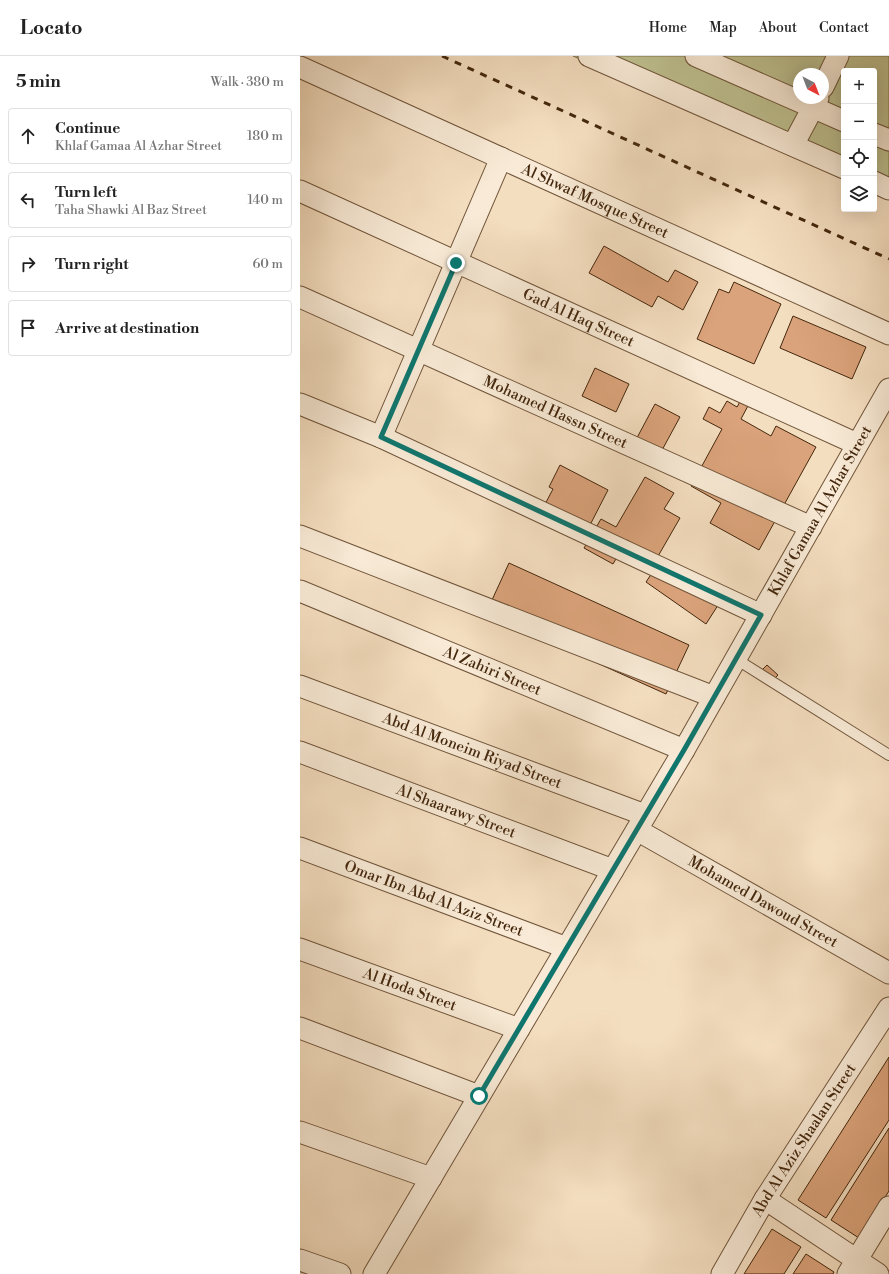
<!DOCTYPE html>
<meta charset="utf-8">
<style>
:root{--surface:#fff;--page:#f6f6f6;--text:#222;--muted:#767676;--line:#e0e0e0}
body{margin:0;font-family:"Libre Bodoni",serif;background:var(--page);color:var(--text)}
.controls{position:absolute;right:12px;top:12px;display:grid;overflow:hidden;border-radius:4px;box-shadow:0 4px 16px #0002}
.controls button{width:36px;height:36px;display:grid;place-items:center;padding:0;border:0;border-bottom:1px solid var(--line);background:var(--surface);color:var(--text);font:20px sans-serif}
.compass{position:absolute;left:493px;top:12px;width:36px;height:36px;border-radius:50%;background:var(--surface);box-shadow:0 4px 16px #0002;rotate:138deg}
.stop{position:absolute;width:12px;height:12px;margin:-9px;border:3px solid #0f766e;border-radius:50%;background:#fff}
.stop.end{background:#0f766e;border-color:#fff;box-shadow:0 1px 4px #0008}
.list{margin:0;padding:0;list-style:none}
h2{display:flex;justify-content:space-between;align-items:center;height:52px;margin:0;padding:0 16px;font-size:17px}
h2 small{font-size:13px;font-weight:400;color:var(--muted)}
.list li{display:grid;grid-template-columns:26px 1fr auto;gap:12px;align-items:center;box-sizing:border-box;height:56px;margin:0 8px 8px;padding:0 8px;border:1px solid var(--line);border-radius:4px}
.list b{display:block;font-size:15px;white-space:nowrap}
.list p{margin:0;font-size:13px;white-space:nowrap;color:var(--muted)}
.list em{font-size:13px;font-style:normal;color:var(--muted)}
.icon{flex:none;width:22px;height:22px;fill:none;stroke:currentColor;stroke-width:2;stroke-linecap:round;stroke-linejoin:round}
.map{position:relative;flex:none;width:589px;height:1218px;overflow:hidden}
header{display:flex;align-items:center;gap:24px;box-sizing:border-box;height:56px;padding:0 20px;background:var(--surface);border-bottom:1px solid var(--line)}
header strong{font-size:19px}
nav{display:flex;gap:22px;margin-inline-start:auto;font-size:14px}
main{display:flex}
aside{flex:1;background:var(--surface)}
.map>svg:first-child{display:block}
.green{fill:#bec090;stroke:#81744e;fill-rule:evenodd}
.building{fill:#dba37b;stroke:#44270d}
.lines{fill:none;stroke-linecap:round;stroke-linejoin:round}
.lane-casing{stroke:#70553a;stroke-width:12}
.street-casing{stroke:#70553a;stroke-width:23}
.lane{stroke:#f8ead6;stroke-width:10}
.street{stroke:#f8ead6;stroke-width:21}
.rail{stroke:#44270d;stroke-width:3;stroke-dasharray:7 7;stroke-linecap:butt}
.route{stroke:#0f766e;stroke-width:5}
.labels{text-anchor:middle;stroke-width:3.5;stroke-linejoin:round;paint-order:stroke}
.street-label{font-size:15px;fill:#44270d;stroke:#f8ead6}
</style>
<header>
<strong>Locato</strong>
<nav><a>Home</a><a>Map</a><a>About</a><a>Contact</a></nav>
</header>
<main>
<aside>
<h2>5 min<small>Walk · 380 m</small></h2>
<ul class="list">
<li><svg class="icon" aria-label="ahead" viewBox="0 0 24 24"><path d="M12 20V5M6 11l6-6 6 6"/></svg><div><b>Continue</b><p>Khlaf Gamaa Al Azhar Street</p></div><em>180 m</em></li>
<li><svg class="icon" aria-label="left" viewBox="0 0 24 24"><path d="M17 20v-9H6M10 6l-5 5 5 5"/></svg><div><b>Turn left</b><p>Taha Shawki Al Baz Street</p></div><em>140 m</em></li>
<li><svg class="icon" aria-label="right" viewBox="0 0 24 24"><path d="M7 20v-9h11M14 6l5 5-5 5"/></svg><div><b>Turn right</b></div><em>60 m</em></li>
<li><svg class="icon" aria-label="arrive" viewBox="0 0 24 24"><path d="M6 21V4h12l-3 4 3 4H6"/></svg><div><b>Arrive at destination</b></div></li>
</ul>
</aside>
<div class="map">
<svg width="589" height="1218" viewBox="0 0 589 1218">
<rect width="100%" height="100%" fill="#f4dec0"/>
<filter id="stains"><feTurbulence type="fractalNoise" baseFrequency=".005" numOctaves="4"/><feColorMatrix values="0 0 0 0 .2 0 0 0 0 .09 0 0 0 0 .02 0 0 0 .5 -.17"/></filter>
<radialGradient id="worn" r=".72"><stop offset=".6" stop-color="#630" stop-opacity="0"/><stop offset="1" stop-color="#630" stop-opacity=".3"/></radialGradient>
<path class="green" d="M273,0h316v141l-15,-6v-120h-30v106zM499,18h24v24h-24z"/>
<path class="building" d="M304,190l64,36 7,-12 23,12 -15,28 -25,-14 -6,11 -63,-34z
M434,226l47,22 -27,60 -57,-25 22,-50 10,4z
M493,260l73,31 -14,32 -72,-31z
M295,312l34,16 -13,28 -34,-16z
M442,342l8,4 -9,17 30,17 5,-10 40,21 -57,103 -49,-27 11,-20 -30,-17 31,-57 -19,-10 6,-12 11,6 7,-12 10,6z
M355,348l25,13 -25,46 -24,-14z
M260,409l48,25 -18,35 -47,-17 10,-19 -4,-2z
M345,421l29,16 -10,16 16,9 -23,40 -30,-18 -14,24 -29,-16 17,-29 15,8z
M362,502l60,41 -16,25 -60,-42z
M209,507l180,82 -23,49 -180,-81z
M467,609l11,10 -6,6 -11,-10z
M589,1001v63l-63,98 -28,-18z
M589,1072v63l-30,47 -28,-18z
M472,1173l29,18 -17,27h-40z
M506,1198l28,18 -1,2h-40z"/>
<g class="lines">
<g class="lane-casing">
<path id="lane" d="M436,603l153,96"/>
</g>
<g class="street-casing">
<g id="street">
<path d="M289,0l255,112"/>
<path d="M396,0l148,65"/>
<path id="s1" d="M0,11l589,267"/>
<path d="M523,31l15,-31"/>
<path d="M574,78l15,6"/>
<path d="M493,89l25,-47"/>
<path d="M574,126l15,7"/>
<path id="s2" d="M0,135l557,253"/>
<path id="s3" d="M0,241l511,230"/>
<path d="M0,348l81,33 380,178"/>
<path d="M81,381l120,-279"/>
<path d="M0,480l414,161"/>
<path id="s4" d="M0,535l384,159"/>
<path id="s5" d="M0,630l345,129"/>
<path id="s6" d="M0,696l313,118"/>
<path id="s7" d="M337,774l252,143"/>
<path id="s8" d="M0,792l267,100"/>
<path id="s9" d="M0,893l219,80"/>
<path d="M0,972l179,68"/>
<path d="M0,1076l131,46"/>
<path d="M465,1143l113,75"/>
<path d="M0,1204l40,14"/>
<path id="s10" d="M74,1218l310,-524 205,-361"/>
<path id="s11" d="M422,1218l43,-75 124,-191"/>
<path d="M548,1218l41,-67"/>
</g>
</g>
<use href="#lane" class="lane"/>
<use href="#street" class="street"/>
<path class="rail" d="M142,0l447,203"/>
</g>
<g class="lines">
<path class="route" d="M156,207l-75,174 380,178 -77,135 -205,346"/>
</g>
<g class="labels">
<g class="street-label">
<text dy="5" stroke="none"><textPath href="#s1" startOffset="324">Al Shwaf Mosque Street</textPath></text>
<text dy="5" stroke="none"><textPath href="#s2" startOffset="306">Gad Al Haq Street</textPath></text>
<text dy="5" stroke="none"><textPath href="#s3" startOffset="280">Mohamed Hassn Street</textPath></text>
<text dy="5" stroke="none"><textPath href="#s10" startOffset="884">Khlaf Gamaa Al Azhar Street</textPath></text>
<text dy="5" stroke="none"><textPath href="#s4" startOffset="208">Al Zahiri Street</textPath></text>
<text dy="5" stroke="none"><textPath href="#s5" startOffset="184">Abd Al Moneim Riyad Street</textPath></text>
<text dy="5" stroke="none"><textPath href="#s6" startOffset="167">Al Shaarawy Street</textPath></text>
<text dy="5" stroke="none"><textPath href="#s8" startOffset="143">Omar Ibn Abd Al Aziz Street</textPath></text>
<text dy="5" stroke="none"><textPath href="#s7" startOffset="145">Mohamed Dawoud Street</textPath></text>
<text dy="5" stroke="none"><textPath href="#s9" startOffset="117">Al Hoda Street</textPath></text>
<text dy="5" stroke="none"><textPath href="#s11" startOffset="157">Abd Al Aziz Shaalan Street</textPath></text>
</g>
</g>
<rect width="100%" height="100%" filter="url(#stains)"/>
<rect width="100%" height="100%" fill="url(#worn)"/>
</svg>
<div class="controls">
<button>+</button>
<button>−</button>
<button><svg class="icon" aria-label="locate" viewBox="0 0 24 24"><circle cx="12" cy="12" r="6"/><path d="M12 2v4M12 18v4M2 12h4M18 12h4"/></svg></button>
<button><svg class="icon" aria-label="layers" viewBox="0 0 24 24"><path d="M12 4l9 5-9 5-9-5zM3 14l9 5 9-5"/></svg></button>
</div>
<svg class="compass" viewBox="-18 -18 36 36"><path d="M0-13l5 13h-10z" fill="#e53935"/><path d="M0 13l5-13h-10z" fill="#767676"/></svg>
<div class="stop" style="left:179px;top:1040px"></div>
<div class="stop end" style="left:156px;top:207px"></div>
</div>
</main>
